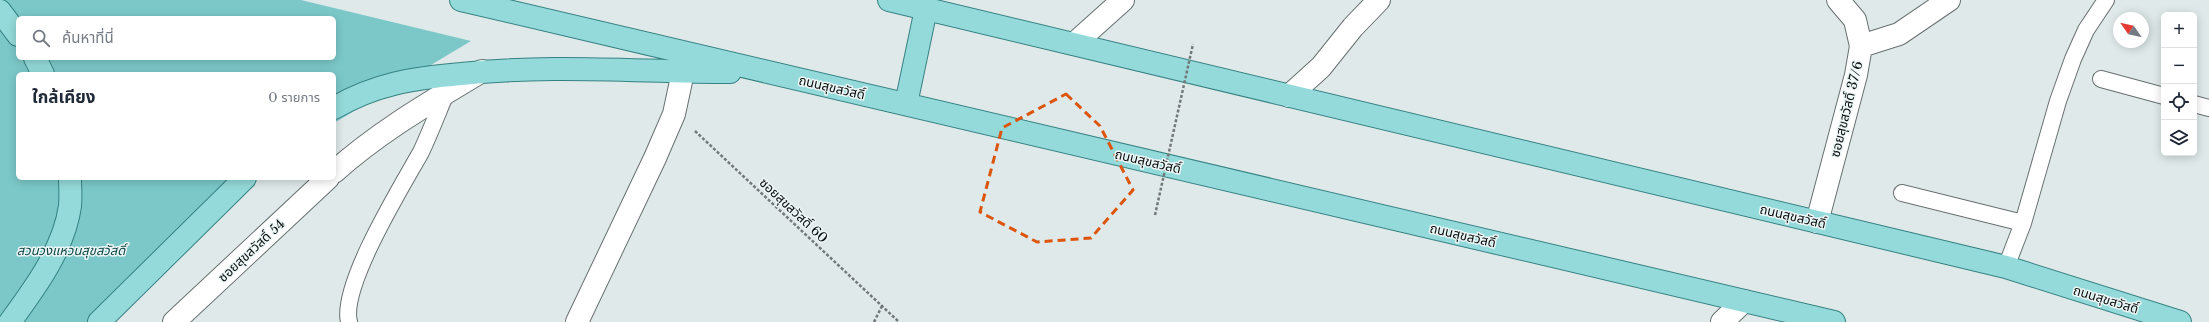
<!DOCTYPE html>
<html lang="th">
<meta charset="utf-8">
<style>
:root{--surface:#fff;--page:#f6f6f7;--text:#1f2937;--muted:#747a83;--line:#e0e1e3}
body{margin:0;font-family:"Libre Baskerville","Noto Sans Thai",serif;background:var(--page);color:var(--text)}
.controls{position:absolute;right:12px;top:12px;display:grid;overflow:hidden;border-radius:6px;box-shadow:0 2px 10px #0003}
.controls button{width:36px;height:36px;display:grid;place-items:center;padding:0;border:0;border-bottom:1px solid var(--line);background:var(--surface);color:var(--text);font:20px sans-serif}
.compass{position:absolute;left:2113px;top:12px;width:36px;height:36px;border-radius:50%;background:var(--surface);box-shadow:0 2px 10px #0003;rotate:304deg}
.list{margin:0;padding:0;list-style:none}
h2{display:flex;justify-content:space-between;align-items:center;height:52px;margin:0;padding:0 16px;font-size:17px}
h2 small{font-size:13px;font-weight:400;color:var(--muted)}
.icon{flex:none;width:22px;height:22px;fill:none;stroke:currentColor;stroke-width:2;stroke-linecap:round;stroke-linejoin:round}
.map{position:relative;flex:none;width:2209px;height:322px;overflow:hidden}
.search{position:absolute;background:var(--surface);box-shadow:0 2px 10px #0003;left:16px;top:16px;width:320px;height:44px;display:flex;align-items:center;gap:10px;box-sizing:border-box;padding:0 14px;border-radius:6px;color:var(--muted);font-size:15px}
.panel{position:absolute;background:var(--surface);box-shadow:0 2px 10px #0003;left:16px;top:72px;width:320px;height:108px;border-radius:6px}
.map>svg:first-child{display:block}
.green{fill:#7cc8c9;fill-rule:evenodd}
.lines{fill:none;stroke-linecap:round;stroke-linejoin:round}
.service-casing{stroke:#687170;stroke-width:18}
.minor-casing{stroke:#687170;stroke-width:24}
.primary-casing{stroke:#368283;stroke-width:24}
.path{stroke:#727878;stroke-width:2.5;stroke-dasharray:3 2;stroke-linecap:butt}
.service{stroke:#fff;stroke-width:16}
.minor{stroke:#fff;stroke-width:22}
.primary{stroke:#94dada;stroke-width:22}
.path-bridge{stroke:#727878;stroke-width:2.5;stroke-dasharray:3 2;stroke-linecap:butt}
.marked{fill:none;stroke:#dd550c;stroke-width:3;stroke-dasharray:8 5;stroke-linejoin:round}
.labels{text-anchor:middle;stroke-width:3;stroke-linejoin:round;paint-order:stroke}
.street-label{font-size:13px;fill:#0a0d0d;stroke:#ecf6f6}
.park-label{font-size:13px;font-style:italic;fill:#104747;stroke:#ecf6f6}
</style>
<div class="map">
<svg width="2209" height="322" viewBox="0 0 2209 322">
<rect width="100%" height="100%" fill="#dfe9e9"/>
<path class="green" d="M0,0h301l170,41 -137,82v-49h-316v104h231l-152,144h-97zM18,18h316v40h-316z"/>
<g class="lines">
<g class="service-casing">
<path id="service" d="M2101,79l63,17
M2194,104l15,4
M1902,193l121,30
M2006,267l17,-44 35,-122 15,-42 13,-29 20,-30
M349,322c-9,-36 53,-136 72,-170 9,-19 17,-40 25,-59"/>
</g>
<g class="minor-casing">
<path id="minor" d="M1074,44l49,-44
M1861,46l38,-12 50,-34
M1289,96l32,-29 32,-40 26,-27
M334,172c46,-41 95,-69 148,-101
M1817,222l39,-147 5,-29 -6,-26 -17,-20
M174,322l154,-144
M577,322l78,-164 19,-44 9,-42
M1722,322l22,-21"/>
</g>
<g class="primary-casing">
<path id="primary" d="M461,0l1373,322
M889,0l1117,267 174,55
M0,11l18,24
M35,58l8,16
M906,104l20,-95
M334,108c41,-24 80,-30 127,-34 90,-10 179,-2 269,-2
M10,322c25,-34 54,-73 60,-116 1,-9 0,-19 0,-28
M99,322l146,-144"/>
</g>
<path class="path" d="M695,131l204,191
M874,322l8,-16"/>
<use href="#service" class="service"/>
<use href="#minor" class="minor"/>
<use href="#primary" class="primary"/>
<path class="path-bridge" d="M1155,215l38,-171"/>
</g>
<path class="marked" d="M1066,94l34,32 33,64 -42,48 -54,4 -57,-30 22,-84z"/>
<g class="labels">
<g class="street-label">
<text transform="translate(832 87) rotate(13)" y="5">ถนนสุขสวัสดิ์</text>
<text transform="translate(1846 109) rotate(-76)" y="5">ซอยสุขสวัสดิ์ 37/6</text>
<text transform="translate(1148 161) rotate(13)" y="5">ถนนสุขสวัสดิ์</text>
<text transform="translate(794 210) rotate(43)" y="5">ซอยสุขสวัสดิ์ 60</text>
<text transform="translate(1793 216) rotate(13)" y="5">ถนนสุขสวัสดิ์</text>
<text transform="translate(1463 235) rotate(13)" y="5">ถนนสุขสวัสดิ์</text>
<text transform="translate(251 250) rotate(-43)" y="5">ซอยสุขสวัสดิ์ 54</text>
<text transform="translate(2106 299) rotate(17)" y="5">ถนนสุขสวัสดิ์</text>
</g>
<g class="park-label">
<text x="71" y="255">สวนวงแหวนสุขสวัสดิ์</text>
</g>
</g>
</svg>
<div class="controls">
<button>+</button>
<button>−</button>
<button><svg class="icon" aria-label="locate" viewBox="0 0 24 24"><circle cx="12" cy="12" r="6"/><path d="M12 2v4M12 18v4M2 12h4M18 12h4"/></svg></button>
<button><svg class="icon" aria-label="layers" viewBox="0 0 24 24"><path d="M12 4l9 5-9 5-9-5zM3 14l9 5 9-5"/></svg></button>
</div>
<svg class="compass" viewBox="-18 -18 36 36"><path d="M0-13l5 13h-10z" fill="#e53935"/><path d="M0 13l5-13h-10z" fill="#747a83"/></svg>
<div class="search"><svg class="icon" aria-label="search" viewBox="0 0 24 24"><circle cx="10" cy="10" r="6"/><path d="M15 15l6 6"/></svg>ค้นหาที่นี่</div>
<section class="panel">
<h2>ใกล้เคียง<small>0 รายการ</small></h2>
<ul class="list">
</ul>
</section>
</div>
